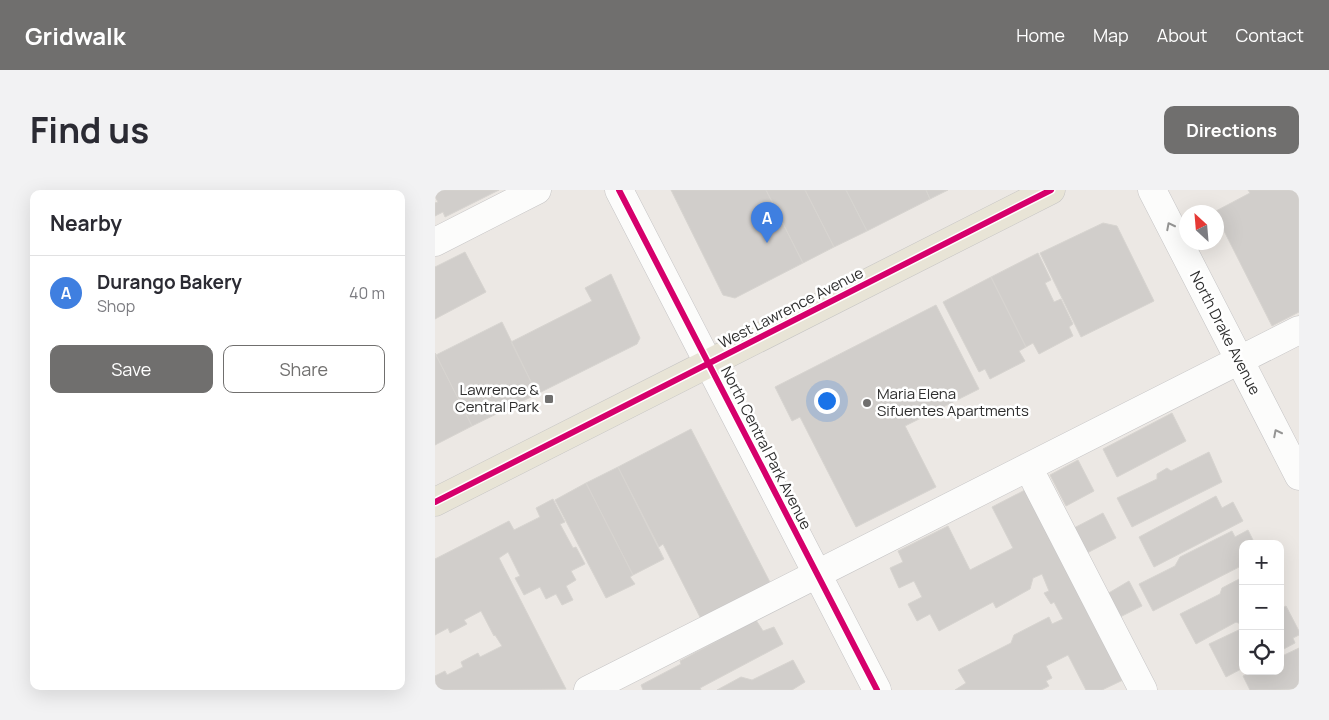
<!DOCTYPE html>
<meta charset="utf-8">
<style>
:root{--surface:#fff;--page:#f2f2f3;--text:#2b2b33;--muted:#7c7c81;--line:#e1e1e2;--accent:#706f6e}
body{margin:0;font-family:Manrope,sans-serif;background:var(--page);color:var(--text)}
.controls{position:absolute;right:15px;bottom:15px;display:grid;overflow:hidden;border-radius:10px;box-shadow:0 5px 20px #0002}
.controls button{width:45px;height:45px;display:grid;place-items:center;padding:0;border:0;border-bottom:1px solid var(--line);background:var(--surface);color:var(--text);font:25px sans-serif}
.compass{position:absolute;left:744px;top:15px;width:45px;height:45px;border-radius:50%;background:var(--surface);box-shadow:0 5px 20px #0002;rotate:334deg}
.you{position:absolute;left:391px;top:210px;width:18px;height:18px;margin:-12px;border:4px solid #fff;border-radius:50%;background:#1a73e8;box-shadow:0 0 0 8px #1a73e833}
.badge{display:grid;place-items:center;width:32px;height:32px;border-radius:50%;background:var(--accent);color:#fff;font-size:16px;font-weight:700}
.pin{position:absolute;translate:-50% -41px;filter:drop-shadow(0 1px 2px #0008)}
.pin::after{content:'';position:absolute;top:26px;width:18px;height:15px;background:inherit;clip-path:polygon(0 0,100% 0,50% 100%)}
.list{margin:0;padding:0;list-style:none}
h2{display:flex;justify-content:space-between;align-items:center;height:65px;margin:0;padding:0 20px;font-size:21px}
h2 small{font-size:16px;font-weight:400;color:var(--muted)}
.list li{display:grid;grid-template-columns:32px 1fr auto;gap:15px;align-items:center;box-sizing:border-box;height:75px;padding:0 20px;border-top:1px solid var(--line)}
.list b{display:block;font-size:19px;white-space:nowrap}
.list p{margin:0;font-size:16px;white-space:nowrap;color:var(--muted)}
.list em{font-size:16px;font-style:normal;color:var(--muted)}
.actions{display:flex;gap:10px;padding:15px 20px}
.actions a{flex:1;padding:11px 0;border:1px solid var(--accent);border-radius:10px;text-align:center;font-size:18px;color:var(--accent)}
.actions .main{background:var(--accent);color:#fff}
.icon{flex:none;width:28px;height:28px;fill:none;stroke:currentColor;stroke-width:2;stroke-linecap:round;stroke-linejoin:round}
.map{position:relative;flex:none;width:864px;height:500px;overflow:hidden;border-radius:10px}
header{display:flex;align-items:center;gap:30px;box-sizing:border-box;height:70px;padding:0 25px;background:var(--accent);color:#fff}
header strong{font-size:24px}
nav{display:flex;gap:28px;margin-inline-start:auto;font-size:18px}
.intro{display:flex;align-items:center;justify-content:space-between;box-sizing:border-box;height:120px;padding:0 30px}
h1{margin:0;font-size:35px}
.button{padding:12px 22px;border-radius:10px;background:var(--accent);color:#fff;font-size:18px;font-weight:700}
main{display:flex;gap:30px;padding:0 30px}
aside{flex:1;background:var(--surface);border-radius:10px;box-shadow:0 5px 20px #0002}
.map>svg:first-child{display:block}
.building{fill:#d1cecb;stroke:#d7d4d0}
.lines{fill:none;stroke-linecap:round;stroke-linejoin:round}
.minor-casing{stroke:#c5c4c5;stroke-width:29}
.major-casing{stroke:#c6c5c4;stroke-width:29}
.minor{stroke:#fcfcfb;stroke-width:28}
.major{stroke:#e8e4d6;stroke-width:28}
.cycleway-casing{stroke:#fff;stroke-width:9}
.cycleway{stroke:#d6006c;stroke-width:6}
.oneway{stroke:#959594}
.poi-dot{fill:#706f6e;stroke:#fff;stroke-width:2}
.labels{text-anchor:middle;stroke-width:5;stroke-linejoin:round;paint-order:stroke}
.street-label{font-size:15px;fill:#2e2e2e;stroke:#fff}
.poi-label{font-size:15px;fill:#2e2e2e;stroke:#fff;text-anchor:end}
</style>
<header>
<strong>Gridwalk</strong>
<nav><a>Home</a><a>Map</a><a>About</a><a>Contact</a></nav>
</header>
<div class="intro"><h1>Find us</h1><a class="button">Directions</a></div>
<main>
<aside>
<h2>Nearby<small></small></h2>
<ul class="list">
<li><span class="badge" style="background:#3f7fe0">A</span><div><b>Durango Bakery</b><p>Shop</p></div><em>40 m</em></li>
</ul>
<div class="actions"><a class="main">Save</a><a>Share</a></div>
</aside>
<div class="map">
<svg width="864" height="500" viewBox="0 0 864 500">
<rect width="100%" height="100%" fill="#ece8e4"/>
<path class="building" d="M0,0h64l-54,27 -2,-5 -8,4v-13l3,-1 -3,-5z
M236,0h95l37,73 -68,35 -12,-3z
M331,0h39l29,57 -31,16z
M370,0h41l21,41 -33,16z
M411,0h80l4,9 -63,32z
M491,0h22l-18,9z
M813,0h47l4,8v114l-27,14 -55,-109v-5h-3l36,-19z
M668,33l14,3 37,75 -73,36 -41,-84z
M30,62l21,40 -51,27v-52z
M603,63l13,27 -6,3 9,19 7,-3 12,25 -4,3 4,9 -34,18 -6,-11 -7,4 -35,-70z
M176,84l29,64 -3,6 -100,50 -26,-52 81,-41 -7,-13z
M556,87l35,70 -7,4 6,10 -35,18 -5,-10 -6,3 -36,-70z
M501,115l43,84 -74,37 31,61 -80,40 -56,-110 -8,4 -17,-34z
M67,132l35,72 -65,32 -36,-71z
M0,163l37,73 -37,19z
M737,223l14,28 -69,36 -14,-28z
M256,239l82,159 -70,35 -40,-79 -4,3 -41,-80z
M774,262l13,30 -90,45 -15,-29 40,-19v-5l10,-6 4,3z
M643,270l16,31 -28,15 -16,-31z
M183,277l46,92 -31,16 -47,-92z
M151,293l47,92 -3,2 5,7 -29,14 -51,-98z
M590,300l98,190 -21,10h-16l-18,-35 -22,11 6,12 -6,3 3,5 -8,4h-86l11,-7 -8,-13 53,-27 3,-8 35,-18 3,7 11,-5 -9,-17 -3,2 -7,-11 5,-2 -7,-17 -9,4 -3,11 -34,19 -3,-6 -54,29 -9,-17 -13,7 -9,-17 14,-7 -8,-16 -15,7 -9,-20 13,-6 -5,-11 50,-25 22,44 43,-22 -21,-41z
M781,306l6,12 11,-6 10,19 -89,46 -15,-30z
M118,309l12,23 -5,2 13,24 3,-1 9,17 -14,7 5,9 -10,6 7,14 -11,5 -6,-11 -10,5 -6,-12 -16,8 -9,-17 5,-2 -12,-24 -9,6 67,131 -131,1v-14l10,-5 2,4 16,-8 -2,-5 17,-9 2,4 22,-11 -7,-11 -1,1 -13,-25 -17,9 3,4 -17,9 -2,-5 -13,7v-76l74,-38 5,9 26,-13 -4,-9z
M668,323l13,25 -29,15 -13,-25z
M813,340l7,14h-12v21l-90,46 -14,-27 36,-18 5,-9 52,-26 3,6z
M808,387v48l-7,-3 -40,22 -16,-30 40,-20 2,-6z
M694,391l13,25 -22,11 -13,-23z
M851,416l13,25v4l-6,3 2,5 -15,8v-42z
M321,430l7,11 11,-4 9,17 -83,44 1,2h-58l-2,-5 40,-21 -1,-3z
M808,438v40l-17,9 -17,-33z
M864,458v41l-49,1 -7,-14 10,-5h27v-14z
M358,470l12,22 -13,8h-75l24,-13 11,3z"/>
<g class="lines">
<g class="minor-casing">
<path id="minor" d="M184,0l258,500
M717,0l147,286
M0,52l102,-52
M593,277l115,223
M153,500l711,-360"/>
</g>
<g class="major-casing">
<path id="major" d="M0,312l616,-312"/>
</g>
<use href="#minor" class="minor"/>
<use href="#major" class="major"/>
<g class="cycleway-casing">
<path id="cycleway" d="M184,0l258,500
M0,312l616,-312"/>
</g>
<use href="#cycleway" class="cycleway"/>
</g>
<defs><path id="oneway-chevron" d="M-2-3.5L2.5 0L-2 3.5" fill="none" stroke-width="1.6" stroke-linecap="round" stroke-linejoin="round" transform="scale(1.25)"/></defs>
<g class="oneway">
<use href="#oneway-chevron" transform="translate(735 36) rotate(-117)"/>
<use href="#oneway-chevron" transform="translate(842 243) rotate(-117)"/>
</g>
<g class="poi-dot">
<rect x="109" y="204" width="10" height="10" rx="2.5"/>
<circle cx="432" cy="213" r="5"/>
</g>
<g class="labels">
<g class="street-label">
<text transform="translate(356 118) rotate(-27)" y="5">West Lawrence Avenue</text>
<text transform="translate(790 143) rotate(63)" y="5">North Drake Avenue</text>
<text transform="translate(331 258) rotate(63)" y="5">North Central Park Avenue</text>
</g>
<g class="poi-label">
<text x="104" y="205">Lawrence &amp;<tspan x="104" dy="17">Central Park</tspan></text>
<text x="442" y="209" text-anchor="start">Maria Elena<tspan x="442" dy="17">Sifuentes Apartments</tspan></text>
</g>
</g>
</svg>
<div class="controls">
<button>+</button>
<button>−</button>
<button><svg class="icon" aria-label="locate" viewBox="0 0 24 24"><circle cx="12" cy="12" r="6"/><path d="M12 2v4M12 18v4M2 12h4M18 12h4"/></svg></button>
</div>
<svg class="compass" viewBox="-18 -18 36 36"><path d="M0-13l5 13h-10z" fill="#e53935"/><path d="M0 13l5-13h-10z" fill="#7c7c81"/></svg>
<div class="you"></div>
<div class="pin badge" style="left:332px;top:53px;background:#3f7fe0">A</div>
</div>
</main>
